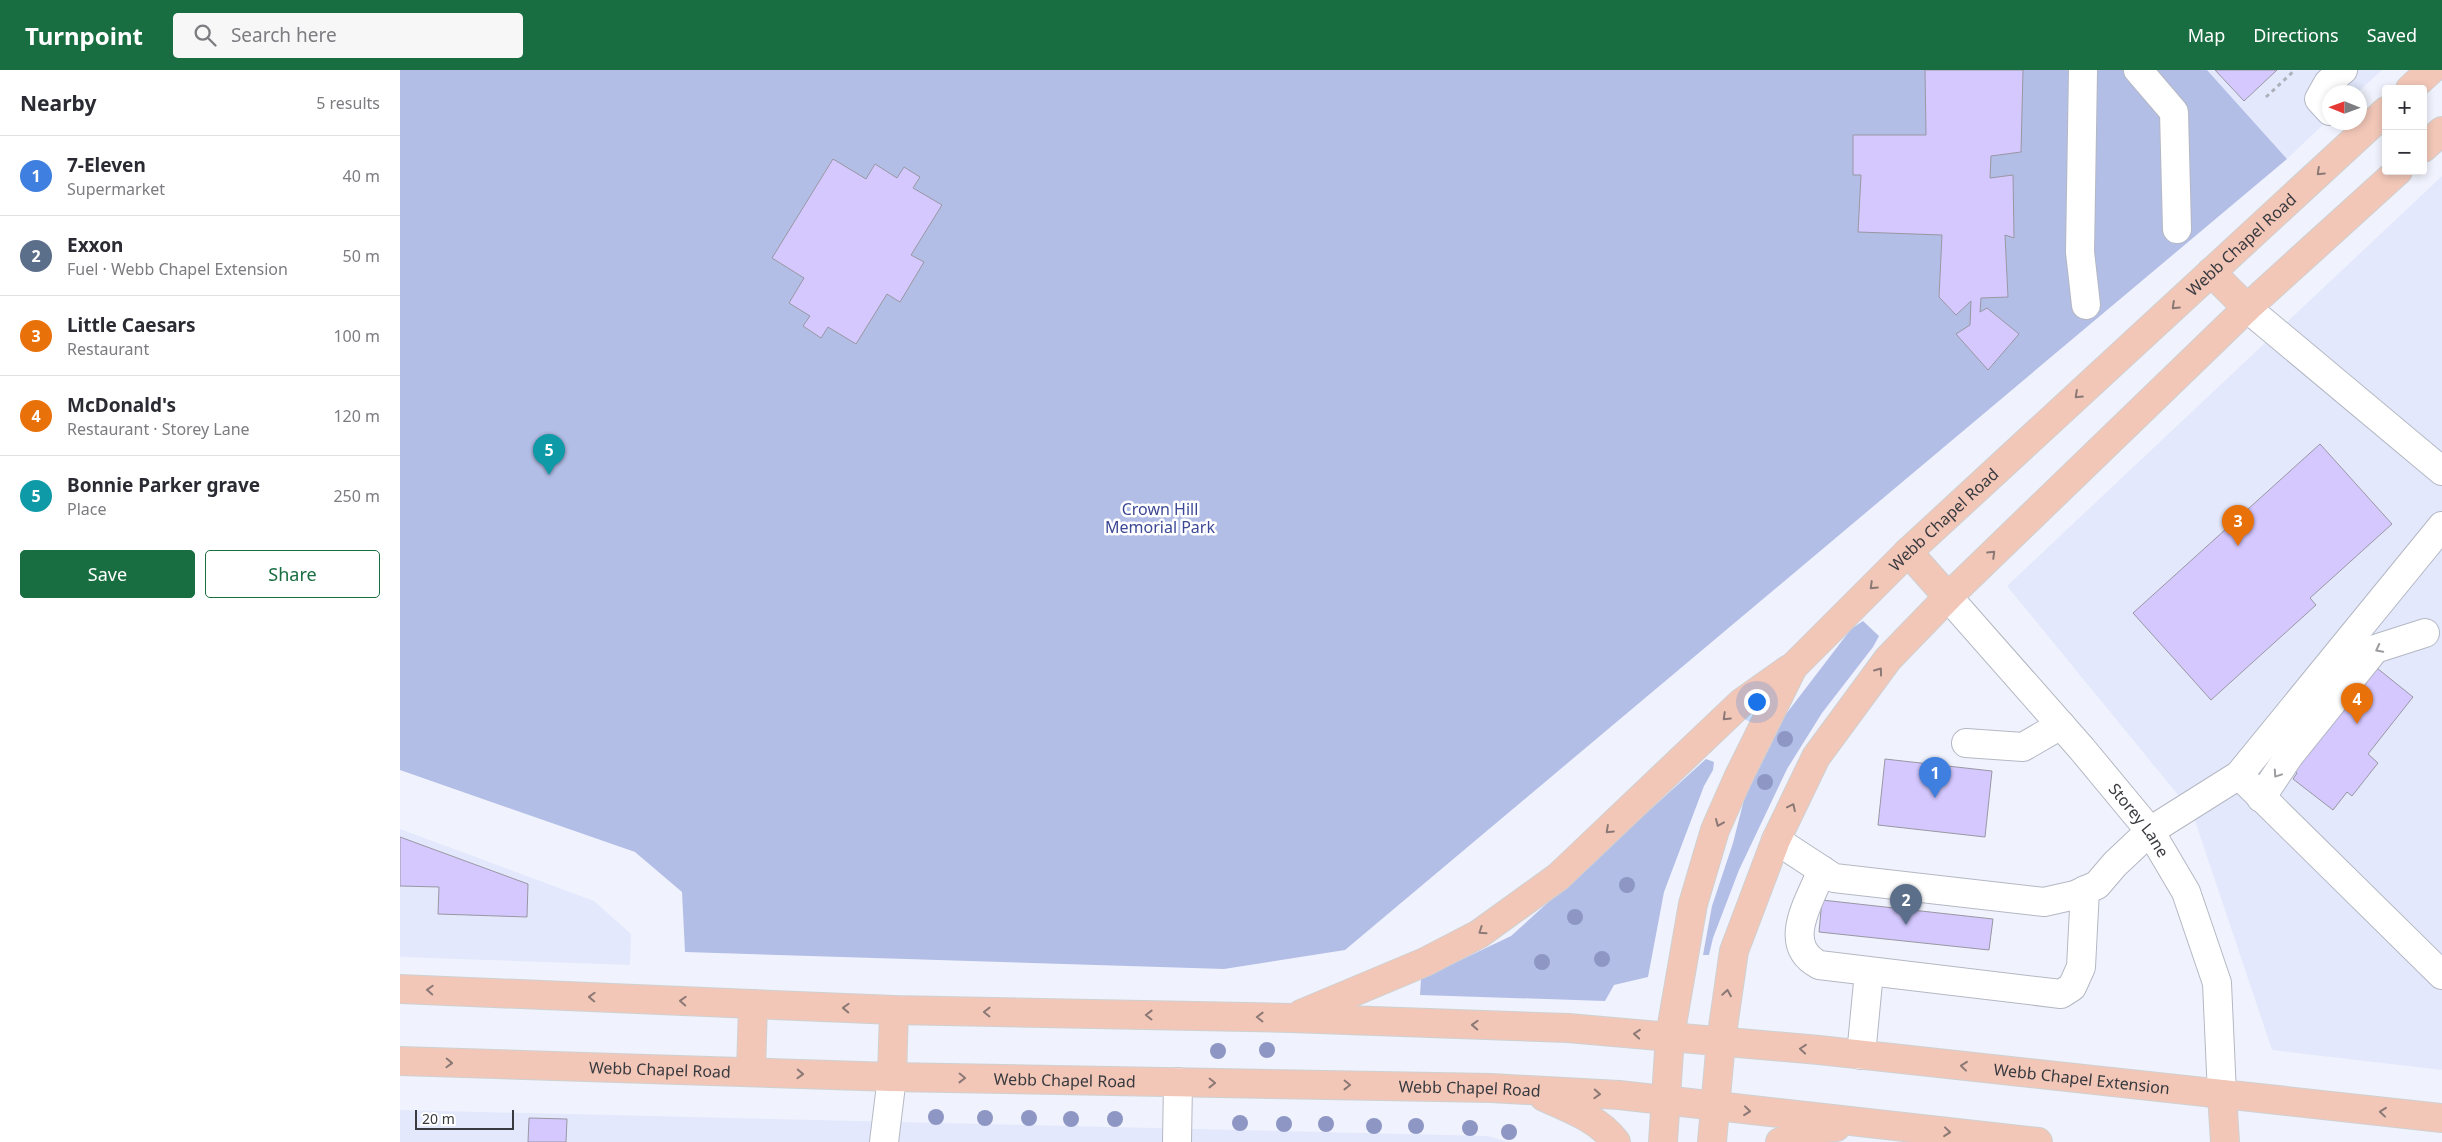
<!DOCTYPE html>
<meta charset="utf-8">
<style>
:root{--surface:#fff;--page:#f7f7f7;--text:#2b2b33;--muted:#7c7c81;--line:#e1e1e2;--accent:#196e41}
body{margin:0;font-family:"Noto Sans",sans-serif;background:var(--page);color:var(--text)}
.controls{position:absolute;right:15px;top:15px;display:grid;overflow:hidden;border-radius:5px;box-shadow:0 2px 8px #0003}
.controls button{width:45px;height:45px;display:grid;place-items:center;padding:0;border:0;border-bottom:1px solid var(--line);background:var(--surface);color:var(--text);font:25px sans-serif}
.compass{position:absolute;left:1922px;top:15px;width:45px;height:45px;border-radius:50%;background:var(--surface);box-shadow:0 2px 8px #0003;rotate:271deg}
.scale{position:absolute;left:15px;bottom:12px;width:99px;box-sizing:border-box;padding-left:5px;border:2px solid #393a3f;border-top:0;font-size:14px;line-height:18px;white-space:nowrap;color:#393a3f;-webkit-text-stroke:4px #fff;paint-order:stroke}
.you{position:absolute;left:1356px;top:631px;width:18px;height:18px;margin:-12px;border:4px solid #fff;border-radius:50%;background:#1a73e8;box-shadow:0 0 0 8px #1a73e833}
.badge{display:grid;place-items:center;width:32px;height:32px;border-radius:50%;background:var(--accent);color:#fff;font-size:16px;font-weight:700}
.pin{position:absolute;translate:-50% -41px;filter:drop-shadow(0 1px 2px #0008)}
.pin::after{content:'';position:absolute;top:26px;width:18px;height:15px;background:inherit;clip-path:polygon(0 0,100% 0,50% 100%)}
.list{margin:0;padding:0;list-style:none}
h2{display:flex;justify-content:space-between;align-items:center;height:65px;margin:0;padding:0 20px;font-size:21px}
h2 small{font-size:16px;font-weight:400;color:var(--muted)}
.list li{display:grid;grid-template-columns:32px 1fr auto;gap:15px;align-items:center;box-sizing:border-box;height:80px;padding:0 20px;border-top:1px solid var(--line)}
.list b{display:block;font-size:19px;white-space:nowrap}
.list p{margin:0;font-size:16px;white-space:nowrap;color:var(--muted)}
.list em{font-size:16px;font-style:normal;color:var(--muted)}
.actions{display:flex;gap:10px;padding:15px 20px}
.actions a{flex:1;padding:11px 0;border:1px solid var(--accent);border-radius:5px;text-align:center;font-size:18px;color:var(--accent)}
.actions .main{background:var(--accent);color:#fff}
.icon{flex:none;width:28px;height:28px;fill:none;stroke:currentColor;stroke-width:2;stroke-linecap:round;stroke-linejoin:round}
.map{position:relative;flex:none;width:2042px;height:1072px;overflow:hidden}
header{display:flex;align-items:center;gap:30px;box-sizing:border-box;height:70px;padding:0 25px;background:var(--accent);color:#fff}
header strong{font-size:24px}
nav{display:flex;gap:28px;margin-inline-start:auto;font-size:18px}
.search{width:350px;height:45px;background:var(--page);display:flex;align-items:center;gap:12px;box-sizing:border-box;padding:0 18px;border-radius:5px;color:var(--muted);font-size:19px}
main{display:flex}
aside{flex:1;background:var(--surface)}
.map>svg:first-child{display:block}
.built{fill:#e3e8fc}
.green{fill:#b3bee7}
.building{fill:#d4c8ff;stroke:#9997a2}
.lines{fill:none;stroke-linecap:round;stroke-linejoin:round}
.minor-casing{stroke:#b4b8c3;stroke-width:30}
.major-casing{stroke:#cfd0d1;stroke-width:30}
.path{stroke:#aeb1b9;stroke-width:3;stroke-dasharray:4 4;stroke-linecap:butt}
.minor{stroke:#fff;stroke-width:28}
.major{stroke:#f2c7b8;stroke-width:28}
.tree{fill:#8e96c4}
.oneway{stroke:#8c7975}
.oneway2{stroke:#9c9c9f}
.labels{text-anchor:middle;stroke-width:5;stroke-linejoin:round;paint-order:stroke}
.street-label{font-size:16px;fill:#393a3f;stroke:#fff}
.park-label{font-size:16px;fill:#3d4996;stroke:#fff}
</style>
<header>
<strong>Turnpoint</strong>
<div class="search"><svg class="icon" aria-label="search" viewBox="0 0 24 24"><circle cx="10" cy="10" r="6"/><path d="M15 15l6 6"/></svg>Search here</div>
<nav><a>Map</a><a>Directions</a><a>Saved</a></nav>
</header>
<main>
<aside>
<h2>Nearby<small>5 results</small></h2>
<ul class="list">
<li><span class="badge" style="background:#3f7fe0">1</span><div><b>7-Eleven</b><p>Supermarket</p></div><em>40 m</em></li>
<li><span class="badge" style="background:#5c6f8a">2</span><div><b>Exxon</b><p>Fuel · Webb Chapel Extension</p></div><em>50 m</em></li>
<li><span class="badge" style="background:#e8710a">3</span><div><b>Little Caesars</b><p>Restaurant</p></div><em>100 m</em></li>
<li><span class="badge" style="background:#e8710a">4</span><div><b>McDonald's</b><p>Restaurant · Storey Lane</p></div><em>120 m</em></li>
<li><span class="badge" style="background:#0f9aa8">5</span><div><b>Bonnie Parker grave</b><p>Place</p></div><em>250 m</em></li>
</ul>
<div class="actions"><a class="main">Save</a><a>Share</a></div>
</aside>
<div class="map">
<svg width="2042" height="1072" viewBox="0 0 2042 1072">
<rect width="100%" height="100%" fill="#f0f3fd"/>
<path class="built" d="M1807,0h175l-24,22h-28l-1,27 -42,40z
M2042,106v894l-170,-20 -80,-238 -185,-226z
M0,759l194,72 37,33 -1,31 -230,-8z
M0,1040l1088,26 21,6h-1109z"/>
<path class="green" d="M0,0h1807l80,89 -942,791 -121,19 -539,-17 -3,-60 -47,-40 -235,-82z
M1463,551l16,15 -6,11 -51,66 -35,56 -48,101 -26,68 -4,17h-6l9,-49 21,-63 18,-71 22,-41 78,-102z
M1306,689l8,3 -1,8 -9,16 -40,106 -16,85 -34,8 -9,16 -185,-6 1,-16 90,-43z"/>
<path class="building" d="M1525,0h98l-2,82 -30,4 -1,22 23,-3 1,63 -9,-3 3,62 -27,1 -1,14 7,-4 32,26 -31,36 -32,-36 14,-9 1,-24 -15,14 -17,-18 3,-62 -84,-3 3,-57h-8v-40h73z
M1815,0h62l-33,31z
M433,89l33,20 9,-15 22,14 7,-11 16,10 -7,11 29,17 -31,50 13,7 -24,40 -13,-8 -31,50 -28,-17 -7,11 -18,-12 7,-10 -21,-13 15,-25 -32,-20z
M1920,374l72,80 -82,74 6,7 -105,95 -78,-87z
M1972,594l41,33 -45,57 10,9 -26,33 -5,-4 -14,18 -40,-31 4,-6 -5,-4z
M1485,689l107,12 -7,66 -107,-12z
M0,767l128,47 -1,33 -89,-3 1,-27 -39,-1z
M1422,830l171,19 -4,31 -170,-18z
M129,1048l38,1 -1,23h-38z"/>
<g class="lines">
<g class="minor-casing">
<g id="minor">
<path d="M1683,0l-3,182 6,53"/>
<path d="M1738,0l36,42 3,117"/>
<path d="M1930,41l-11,-12 9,-16 15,-13"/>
<path d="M1847,238l195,163"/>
<path id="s1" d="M1548,527l134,152 68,82 36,61 31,91 5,111"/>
<path d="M1566,673l57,4 38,-22"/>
<path d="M1839,705l203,-249"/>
<path d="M1861,728l28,-42 86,-107 50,-16"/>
<path d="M1376,770l58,38 210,24 31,-7 22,-10 18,-21 35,-33 89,-56 203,200"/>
<path d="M1422,800c-12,31 -42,74 -3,95l242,29 11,-7 9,-20 4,-77"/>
<path d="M1461,985l8,-83"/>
<path d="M484,1072l8,-65"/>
<path d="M777,1072l1,-60"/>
</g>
</g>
<g class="major-casing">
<g id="major">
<path d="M2010,19l21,-19"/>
<path d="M2023,78l19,-17"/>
<path d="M1811,202l36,36"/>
<path d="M1508,482l40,45"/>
<path id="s2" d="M0,919l494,21 397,8 277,10 251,22 623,68"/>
<path d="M901,944l124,-52 54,-28 79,-57 183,-174 48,-34"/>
<path id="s3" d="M0,991l492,16 599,11 128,7 419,47"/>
<path d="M351,1002l2,-68"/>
<path d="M492,1007l2,-67"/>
<path d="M1822,1024l3,48"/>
<path d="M1144,1027c25,11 55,22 72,45"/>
<path id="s4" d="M1263,1072l7,-106 23,-132 22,-74 23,-52 55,-111 115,-115 478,-441"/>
<path d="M1312,1072l9,-101 13,-90 42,-111 40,-83 72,-98 60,-62 299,-289 151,-137"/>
<path d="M1380,1072l43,-14 13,-1"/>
</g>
</g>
<path class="path" d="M1866,27l29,-27"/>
<use href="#minor" class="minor"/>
<use href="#major" class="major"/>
</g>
<g class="tree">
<circle cx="1385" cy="669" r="8"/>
<circle cx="1365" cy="712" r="8"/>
<circle cx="1227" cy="815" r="8"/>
<circle cx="1175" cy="847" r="8"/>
<circle cx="1202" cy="889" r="8"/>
<circle cx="1142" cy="892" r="8"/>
<circle cx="867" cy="980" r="8"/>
<circle cx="818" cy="981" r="8"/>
<circle cx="536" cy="1047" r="8"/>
<circle cx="585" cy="1048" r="8"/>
<circle cx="629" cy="1048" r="8"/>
<circle cx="671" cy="1049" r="8"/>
<circle cx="715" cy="1049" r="8"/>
<circle cx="840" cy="1053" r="8"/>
<circle cx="884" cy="1054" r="8"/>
<circle cx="926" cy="1054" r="8"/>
<circle cx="974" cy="1056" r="8"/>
<circle cx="1016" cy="1056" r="8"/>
<circle cx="1070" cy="1058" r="8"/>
<circle cx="1109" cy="1062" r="8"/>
</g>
<defs><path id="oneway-chevron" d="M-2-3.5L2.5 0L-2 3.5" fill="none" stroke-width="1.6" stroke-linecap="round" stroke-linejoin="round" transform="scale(1.25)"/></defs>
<g class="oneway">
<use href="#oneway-chevron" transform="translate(1920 102) rotate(137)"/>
<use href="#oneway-chevron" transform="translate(1775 236) rotate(137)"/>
<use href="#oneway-chevron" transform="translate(1678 325) rotate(137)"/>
<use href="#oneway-chevron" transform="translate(1592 484) rotate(-44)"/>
<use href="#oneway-chevron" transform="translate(1473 516) rotate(136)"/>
<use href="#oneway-chevron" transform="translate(1479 601) rotate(-54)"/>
<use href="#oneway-chevron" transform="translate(1326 647) rotate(136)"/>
<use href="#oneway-chevron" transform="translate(1392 737) rotate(-64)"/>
<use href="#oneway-chevron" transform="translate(1319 753) rotate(113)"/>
<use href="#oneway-chevron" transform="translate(1209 760) rotate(137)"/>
<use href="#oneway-chevron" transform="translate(1082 861) rotate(146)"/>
<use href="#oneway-chevron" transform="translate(30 920) rotate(-177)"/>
<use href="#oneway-chevron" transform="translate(1327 923) rotate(-81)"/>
<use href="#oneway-chevron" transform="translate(192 927) rotate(-178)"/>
<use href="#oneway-chevron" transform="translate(283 931) rotate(-177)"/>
<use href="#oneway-chevron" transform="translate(446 938) rotate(-178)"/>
<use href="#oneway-chevron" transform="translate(587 942) rotate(-179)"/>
<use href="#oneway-chevron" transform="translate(749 945) rotate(-179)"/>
<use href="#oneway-chevron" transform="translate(860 947) rotate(-179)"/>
<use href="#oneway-chevron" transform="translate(1075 955) rotate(-178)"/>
<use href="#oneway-chevron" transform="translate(1237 964) rotate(-175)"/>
<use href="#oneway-chevron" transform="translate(1403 979) rotate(-175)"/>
<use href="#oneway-chevron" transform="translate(49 993) rotate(2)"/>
<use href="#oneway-chevron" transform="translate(1564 996) rotate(-174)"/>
<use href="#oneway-chevron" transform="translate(400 1004) rotate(2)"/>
<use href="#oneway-chevron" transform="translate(562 1008) rotate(1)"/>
<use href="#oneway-chevron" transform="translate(812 1013) rotate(1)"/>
<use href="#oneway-chevron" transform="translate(947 1015) rotate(1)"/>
<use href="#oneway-chevron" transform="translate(1197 1024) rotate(3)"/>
<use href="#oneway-chevron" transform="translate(1347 1041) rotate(6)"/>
<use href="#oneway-chevron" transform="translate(1983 1042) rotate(-174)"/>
<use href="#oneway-chevron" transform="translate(1547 1062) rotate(6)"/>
</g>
<g class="oneway2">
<use href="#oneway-chevron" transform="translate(1979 579) rotate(153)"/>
<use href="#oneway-chevron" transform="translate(1877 704) rotate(124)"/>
</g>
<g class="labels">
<g class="street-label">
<text dy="6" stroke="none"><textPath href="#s4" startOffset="1114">Webb Chapel Road</textPath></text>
<text dy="6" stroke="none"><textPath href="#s4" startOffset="709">Webb Chapel Road</textPath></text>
<text dy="6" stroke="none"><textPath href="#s1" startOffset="294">Storey Lane</textPath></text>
<text dy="6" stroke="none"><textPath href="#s3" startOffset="260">Webb Chapel Road</textPath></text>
<text dy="6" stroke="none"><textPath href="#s2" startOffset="1685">Webb Chapel Extension</textPath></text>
<text dy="6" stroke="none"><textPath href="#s3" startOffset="665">Webb Chapel Road</textPath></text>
<text dy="6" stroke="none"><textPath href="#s3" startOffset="1070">Webb Chapel Road</textPath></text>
</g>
<g class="park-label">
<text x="760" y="445">Crown Hill<tspan x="760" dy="18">Memorial Park</tspan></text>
</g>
</g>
</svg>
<div class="controls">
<button>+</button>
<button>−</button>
</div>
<svg class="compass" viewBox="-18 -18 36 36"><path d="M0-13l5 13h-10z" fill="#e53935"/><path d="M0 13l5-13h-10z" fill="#7c7c81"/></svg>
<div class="scale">20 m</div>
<div class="you"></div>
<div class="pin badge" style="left:1535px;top:728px;background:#3f7fe0">1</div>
<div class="pin badge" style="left:1506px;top:855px;background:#5c6f8a">2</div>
<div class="pin badge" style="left:1838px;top:476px;background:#e8710a">3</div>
<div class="pin badge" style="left:1957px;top:654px;background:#e8710a">4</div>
<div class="pin badge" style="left:149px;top:405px;background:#0f9aa8">5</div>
</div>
</main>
